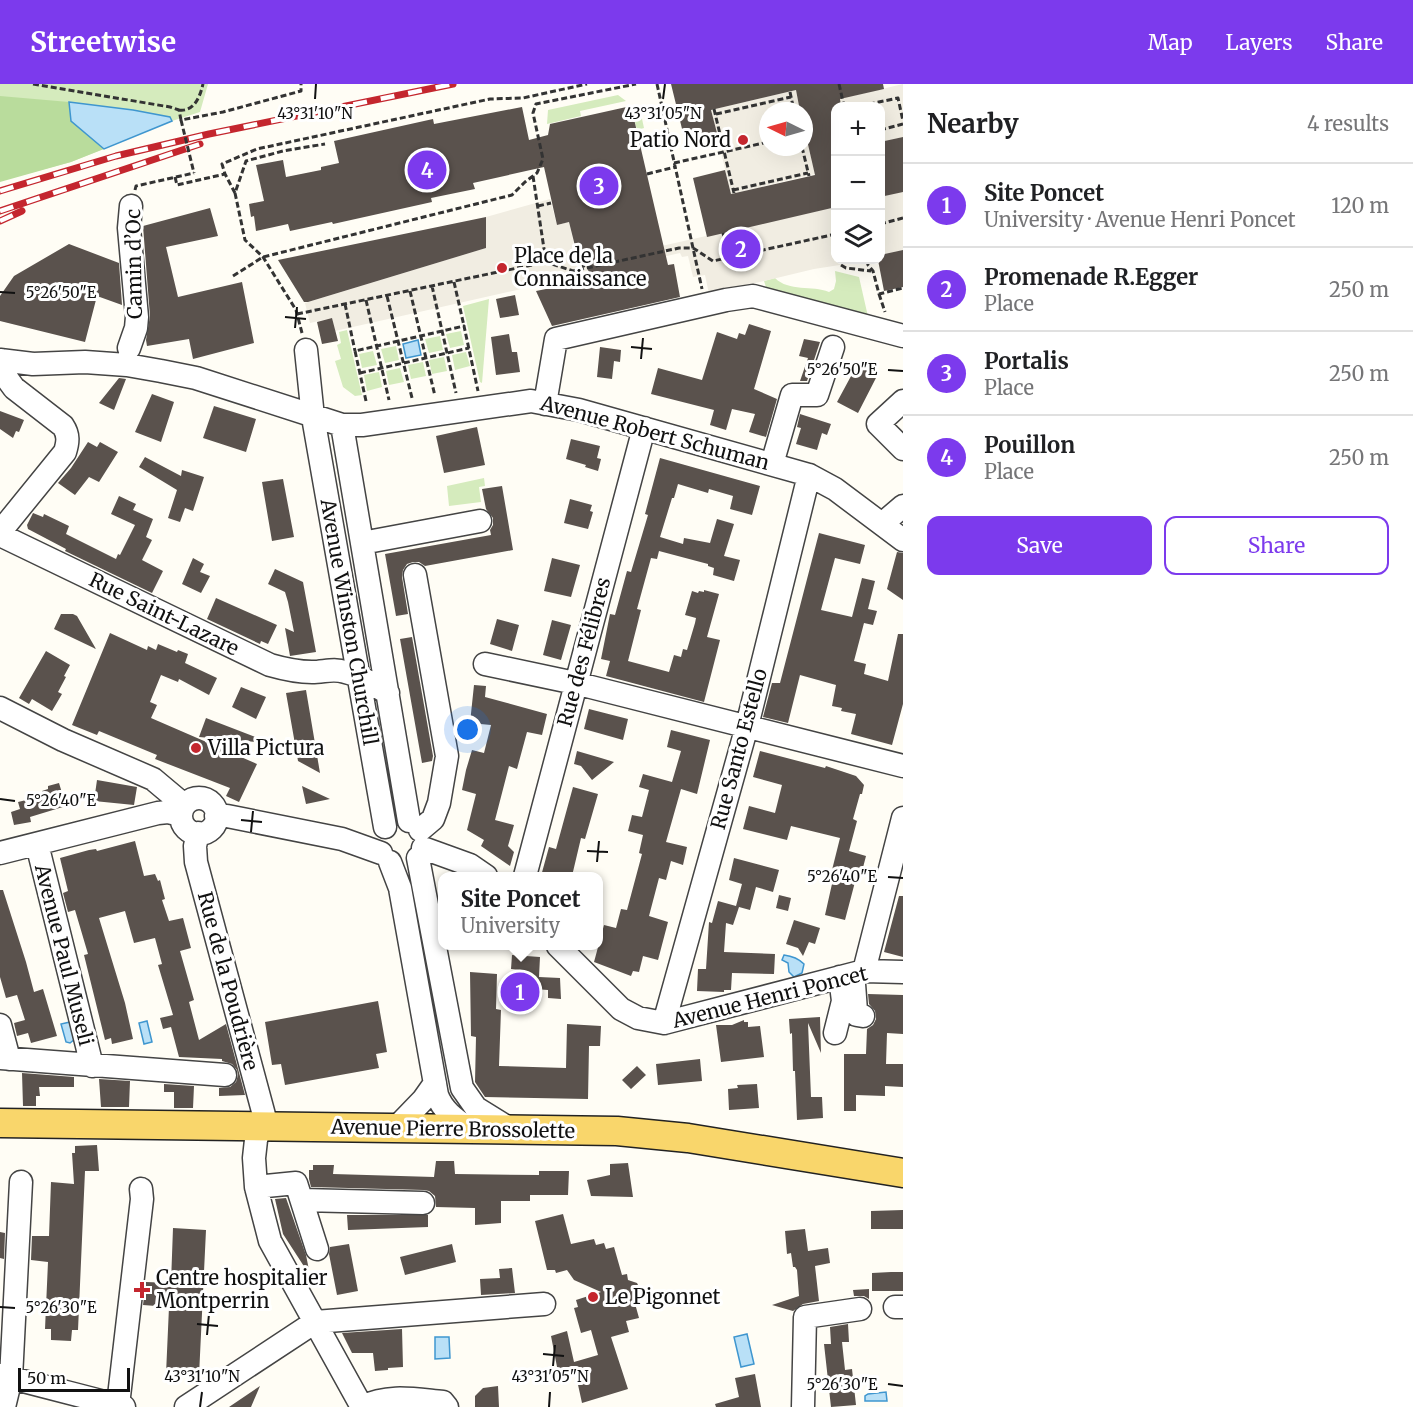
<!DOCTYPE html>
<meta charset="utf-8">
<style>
:root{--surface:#fff;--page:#f2f2f2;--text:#202124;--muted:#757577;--line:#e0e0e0;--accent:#7c3aed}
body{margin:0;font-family:Merriweather,serif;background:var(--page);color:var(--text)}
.controls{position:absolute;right:18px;top:18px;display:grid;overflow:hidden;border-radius:12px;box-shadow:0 6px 24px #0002}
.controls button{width:54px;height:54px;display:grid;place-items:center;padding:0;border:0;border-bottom:2px solid var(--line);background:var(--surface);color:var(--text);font:30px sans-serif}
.compass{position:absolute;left:759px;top:18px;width:54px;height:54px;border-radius:50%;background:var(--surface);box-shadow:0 6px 24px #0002;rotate:275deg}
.scale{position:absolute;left:18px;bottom:15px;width:112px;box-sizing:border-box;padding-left:6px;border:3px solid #111;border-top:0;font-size:16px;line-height:21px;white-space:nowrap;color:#111;-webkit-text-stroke:4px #fff;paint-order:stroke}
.you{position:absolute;left:468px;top:646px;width:21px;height:21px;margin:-15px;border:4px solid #fff;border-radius:50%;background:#1a73e8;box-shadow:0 0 0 9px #1a73e833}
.badge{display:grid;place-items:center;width:39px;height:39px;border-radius:50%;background:var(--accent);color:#fff;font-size:20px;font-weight:700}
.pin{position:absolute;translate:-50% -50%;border:3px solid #fff;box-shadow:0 2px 6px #0006}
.popup{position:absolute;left:438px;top:788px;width:165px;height:78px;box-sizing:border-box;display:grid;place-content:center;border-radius:12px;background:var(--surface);filter:drop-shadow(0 2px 4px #0005);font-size:20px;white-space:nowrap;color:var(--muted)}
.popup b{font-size:22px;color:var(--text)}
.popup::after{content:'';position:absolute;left:50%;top:100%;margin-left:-12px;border:12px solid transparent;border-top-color:var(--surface)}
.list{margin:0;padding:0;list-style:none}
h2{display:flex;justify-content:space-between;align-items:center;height:78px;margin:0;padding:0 24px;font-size:26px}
h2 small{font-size:20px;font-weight:400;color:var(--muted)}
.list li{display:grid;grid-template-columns:39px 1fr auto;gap:18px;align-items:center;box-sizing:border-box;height:84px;padding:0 24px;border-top:2px solid var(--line)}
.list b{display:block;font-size:22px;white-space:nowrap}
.list p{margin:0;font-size:20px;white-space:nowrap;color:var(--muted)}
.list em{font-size:20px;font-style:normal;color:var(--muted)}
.actions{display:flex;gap:12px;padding:18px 24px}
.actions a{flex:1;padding:14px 0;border:2px solid var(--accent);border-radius:12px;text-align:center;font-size:21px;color:var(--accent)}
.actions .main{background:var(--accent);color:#fff}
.icon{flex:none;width:33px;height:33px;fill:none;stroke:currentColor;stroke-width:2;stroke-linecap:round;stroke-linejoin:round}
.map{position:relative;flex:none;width:903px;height:1323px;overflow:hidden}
header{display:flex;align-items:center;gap:36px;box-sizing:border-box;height:84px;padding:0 30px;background:var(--accent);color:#fff}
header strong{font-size:28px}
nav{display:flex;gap:33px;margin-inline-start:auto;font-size:21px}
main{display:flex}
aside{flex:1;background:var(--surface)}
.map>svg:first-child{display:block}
.green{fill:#d5ebbd}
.forest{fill:#b9dc9c}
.plaza{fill:#f1ede2}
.water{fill:#b9e0f7;stroke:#3f96cf;stroke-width:1.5}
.building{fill:#5a524d}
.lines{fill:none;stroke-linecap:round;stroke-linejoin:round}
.minor-casing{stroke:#444;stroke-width:25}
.major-casing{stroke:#222;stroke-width:31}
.path{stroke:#333;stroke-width:3;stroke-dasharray:6 3;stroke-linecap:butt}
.minor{stroke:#fff;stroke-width:22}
.major{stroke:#f9d66b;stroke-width:28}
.rail-casing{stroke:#c4262e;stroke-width:7}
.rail{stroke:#fff;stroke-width:4.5;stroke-dasharray:14;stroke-linecap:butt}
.path-bridge{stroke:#333;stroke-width:3;stroke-dasharray:6 3;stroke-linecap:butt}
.ticks{fill:none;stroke:#111;stroke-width:2}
.poi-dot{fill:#c4262e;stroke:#fff;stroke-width:2}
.labels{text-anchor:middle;stroke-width:6;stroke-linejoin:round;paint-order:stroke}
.poi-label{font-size:20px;fill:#111;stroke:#fff;text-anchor:start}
.street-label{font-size:20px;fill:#111;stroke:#fff}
.ticks-label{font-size:15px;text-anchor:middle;fill:#111;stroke:#fff;stroke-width:6;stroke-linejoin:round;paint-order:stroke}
</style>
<header>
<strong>Streetwise</strong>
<nav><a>Map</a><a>Layers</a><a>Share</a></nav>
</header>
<main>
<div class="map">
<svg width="903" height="1323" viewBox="0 0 903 1323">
<rect width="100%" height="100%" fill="#fffdf5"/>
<path class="green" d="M0,0h208l-8,28 -28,9 -101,41 -71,19z
M618,11l8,6 -46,10 1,5 -34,8 1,-14z
M639,21l5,23 -7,2 -6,-23z
M835,187l24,6 10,44 -101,-28 -4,-12 11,-3c14,14 37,7 54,14l5,-3 2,-8z
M489,215l-7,84 -2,-1 -17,-76z
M347,246l15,65 -7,1 -12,-9 -8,-26 6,-2 -4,-14 4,-2 -2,-11z
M461,247l3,14 -14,3 -4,-14z
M440,252l3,14 -14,3 -4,-14z
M396,262l3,14 -14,3 -4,-14z
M373,267l4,14 -15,3 -3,-14z
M466,268l4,14 -15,4 -3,-15z
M444,273l3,14 -15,3 -3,-14z
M423,278l3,14 -15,3 -3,-14z
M400,284l4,14 -15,3 -3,-14z
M379,288l3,15 -15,4 -3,-16z
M484,394l1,8 -6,1 2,15 -32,4 -2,-20z"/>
<path class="forest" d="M0,12l69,6 2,19 33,28 -33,13 -71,20z"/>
<path class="plaza" d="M836,0l16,12 51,-12v53l-22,5 -1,-36h-39z
M796,6l4,21h-32v36h36v-20l11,47 -84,20 -20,-84z
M903,107v59l-22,5 -1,-58z
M550,115l7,26 12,-3 7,31 7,-1 3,11 249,-56 1,53h22l1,2 -45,7 -105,25 -4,-19 -12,2 -5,-21 -6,1 -2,-4 -345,78 -3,-13 -22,5 -5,-20 181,-55v-31z"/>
<path class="water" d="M69,18l64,8 37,7 2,4 -68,28 -33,-28z
M418,256l3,15 -15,3 -3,-14z
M784,871c8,1 14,3 20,9l-2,9 -8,4 -5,-5 -1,-9 -6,-3z
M147,937l5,21 -8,2 -5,-21z
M70,938l5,17 -5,4 -4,-1 -5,-18z
M747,1250l7,30 -13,3 -7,-30z
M435,1253h14l1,21 -15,1z
M886,1308l1,9h-22v-5l3,-2z"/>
<path class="building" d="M671,0h212l1,5 -44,10 1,7h-5v101l-129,30 -14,-59 32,-8 6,24 84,-19 -11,-48v-16h-4l-4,-21 -85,20 6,23 -32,8z
M631,22l37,159 6,-1 6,33 -128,29 -16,-35 55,-11 -8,-28 -6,2 -8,-32 -12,3 -13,-58 -71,16 2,6 -44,9 1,4 -99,22 -1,-2 -42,9 -2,-7 -32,7 -2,-15 -3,1 -2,-13 15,-3 -8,-36 27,-5 3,17 35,-7v-3l18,-4 -5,-22 99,-22 1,5 88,-17 7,33 19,-5 2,-11z
M903,53v55l-23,5v-55z
M210,124l8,28 -52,11 12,50 64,-15 12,61 -61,16 -4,-20 -42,7 -1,-6 4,-24 -7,-90z
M486,133v31l-178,54h-4l-26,-42z
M69,160l50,19 3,42 -25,-9 -12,46 -85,-21v-25l14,-20z
M903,166v37l-19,4 -6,-31h2v-5z
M515,211l4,20 -19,3 -4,-19z
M332,234l6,23 -16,3 -5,-22z
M749,240l22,7 -17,58 23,10 -11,38 -17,-5 6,-18 -23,-5 -6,21 -16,-5 4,-15 -63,-16 7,-26 44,12 15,-48 20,7 2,-6 6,2z
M509,250l3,18h5l3,20 -24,3 -5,-38z
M804,255l16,3 -13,39h-7l8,-23 -9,-2z
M600,263l21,3 -1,12 -6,-1 -2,18 -15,-2z
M857,281l20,11 -19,37 -21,-11z
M119,294l7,1 -12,31 -15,-7z
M152,310l22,8 -13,40 -26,-10z
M214,322l42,13 -10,33 -43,-14z
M0,327l24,9 -5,12 -3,-1 -3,7 -13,-9z
M800,330l31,10 -4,11 -5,-2 -5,17 -21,-6 5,-16 -4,-1z
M477,343l8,38 -41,8 -8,-37z
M571,355l29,7 -3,12 4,1 -3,12 -13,-4 1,-2 -20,-6z
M88,358l9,5 3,-5 18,10 -19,30 -10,-5 -14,18 -17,-12 13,-15z
M145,373l36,19 1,-6 22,7 -11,34 -8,-3 -5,14 -12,-4 9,-28 -38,-23z
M660,374l100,28 -8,29 -22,-6 3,-13 -24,-7 -1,4 -30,-9 -4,14h-2l-12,39 23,7 1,-6 26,5 7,-24 17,5 -10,32 16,4 -6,21 -21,-6 1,-7 -6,-2v-2l-49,-13 -2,8 -6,-1 -14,51 4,1 -13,51 41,11 5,-17 7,2 2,-8 4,1 8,-27 1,-5 -11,-3 7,-24 6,2 1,-2 5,1v-2l15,4 -12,43 13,3 -16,62 -98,-26 4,-15 -9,-2 9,-45 5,1 12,-44 4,1 17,-57 -3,-1z
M283,395l11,58 -22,4 -10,-59z
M502,402l11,64 -88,16 -6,-4h-6l-6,2 -4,6 -1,7 6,37 -12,2 -11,-62 106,-19 -1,-5 3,-5v-7l-7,-9 -4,-20z
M119,412l17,8 -3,6 20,9 -7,18 6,3 -10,20 21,11 -11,22 -87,-42 1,-2 -38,-20 -1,-4 6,-12 10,4 1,-3 25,12 -3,8 50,25 2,-5 2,1 15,-30 -24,-11z
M570,415l22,6 -2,6 3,1 -5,17 -24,-6z
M819,449l46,12 -5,19 -25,-6 -14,52 31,7 10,-39 13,3 -7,28 9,2 -4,14 -9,-2 -10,38 12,3 -2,10 24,7 10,-47h5v70l-11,41 -41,-11 5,-20 -15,-3 1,-3 -10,-2 4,-21 -36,-10 -12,48 -25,-6 9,-34h8z
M897,468l6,1v47l-16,-11z
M193,474l11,6 -4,8 10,4 -9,17 -19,-9z
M552,474l28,7 -9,32 -27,-6z
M275,485l28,13 13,70 -26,4 -5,-28 9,4 -6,-30 -3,-10 -17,-8z
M216,514l61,27 -9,19 -7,-3 -1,3 -53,-25z
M61,530h12l4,2 19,33 -42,-20z
M497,535l22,6 -7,26 -22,-7z
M552,536l19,5 -10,35 -18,-5z
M110,549l37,17 1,-4 8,4 2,-6 19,8 1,-2 10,4 -3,9 32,15 -8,17 -30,-16 -1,3 -17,-7 -11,27 7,3 -6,13 106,46 -18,38 -13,-6 4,-8 -75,-29 2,-4 -58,-24 -2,4 -25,-10z
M412,553l21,119 -1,5 -10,2 -22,-124z
M46,567l24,14 -6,11 2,1 -8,15 4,2 -10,17 -20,-12 -3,5 -10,-6z
M474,601l12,1 -1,11 62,17 -5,21 -15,-3 -10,37 -8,-3 -14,54 19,5 -6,21 6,6 -4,14 -29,-20 3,-6 -17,-10 9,-36 -14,-4 4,-20 6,-20 12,3 7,-28 -21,-2z
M241,603l25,10 -10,22 -24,-12z
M306,606l14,83 -22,-12 -12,-68z
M589,625l39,10 -5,21 -39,-11z
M206,634l52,20 -1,4 -58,-5z
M671,646l39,10 -13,54 -16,-5 -15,53 21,5 -4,18 -12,-4 -5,19 -7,-2 -10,38 19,6 -10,38 -15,-4 -4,16 -6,-1 -2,5 -37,-14 10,-37 12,3 5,-19 6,1 15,-56 -3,-1 4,-18 -15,-4 4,-16 10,2 7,-27 -10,-3 4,-13 29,8 9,-31 -14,-4z
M577,667l24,7 13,4 -22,18 -11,-14 -7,-2z
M760,667l65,17 1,-2 30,10 8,9 -2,9h-2l-7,25 4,2 -8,30 17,5 -7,27 -4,-1 -10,38 -20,-5 9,-40 -3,-1 9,-36 -49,-12 -4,14 -44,-11 6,-23 26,7 7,-28 -29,-8z
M97,696l40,7 -3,18 -40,-4z
M59,699l7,23 -36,11 1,5 -17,3 -3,-13 9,-3 -2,-7 25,-6 -1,-5 6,-2v-3z
M302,702l28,13 -24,5z
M573,703l25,7 -13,45 -4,-1 -9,38h-31l8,-29 7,2z
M135,757l9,35 11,-2 3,7 2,-1 5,19 -3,1 7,21 14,-3 8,30 -11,3 14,49 -5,2 10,38 27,-16 19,71 -26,1v-8l11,-1 6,-5 2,-7 -1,-5 -5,-6 -10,-3v-2l-43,-2 -8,-30 -8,2 -3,-11 13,-3 -15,-50 4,-1 -7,-26 -21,5 -9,-32 -26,7 26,85 8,36 -21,5 -1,-6 -6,2 -21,-85 4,-1 -13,-44 -7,2 -5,-19 5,-2 -8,-33 29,-8 7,-1 1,2z
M734,774l45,12 -6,22 -17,-5 -6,23 -11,-3 -6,18 -7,-2 -2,29 51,2 -1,20 -42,-1 -1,17h-7v2l-27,-1 1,-22h8l3,-47 3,1 6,-22 18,5 6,-22 -13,-4z
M0,806h3l23,72 8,30 9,-3 14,47 -26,7 -3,-10 -11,3 -3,-13 11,-3 -8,-25 -11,3 -6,-21z
M779,811l12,3 -3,13 -12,-3z
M899,812h4v61l-19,-5z
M794,836l26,8 -5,16 -6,-2 -6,14 -5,-8 -12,-4z
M512,871l28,2 -1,20 21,1 1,21 -13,-1v-8l-28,-2 1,-18 -10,-1z
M470,888l27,2 -1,35 5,1 -2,56 67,2 1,-44 34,2 -1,20h-11l-1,53 -103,-2 -10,-15 1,-45 -5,-1z
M868,910l35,1v39l-16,-1 -1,31h17v23l-18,-1v10l-29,-1v16h-12v-57h22l1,-25 6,-4 3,-6 -1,-8 -6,-7z
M378,917l9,51 -11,2 3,14 -94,17 -4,-21 -9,1 -7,-43z
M820,933l1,36 -13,-30 3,74h11l1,21 -26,2 -2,-49h-2l-1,-38 -2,1 -1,-15z
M744,936v2h4v5l12,-1 4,31 -43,5 -5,-37h16z
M700,975l2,22 -44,4 -2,-21z
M637,982l9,9 -15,14 -9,-9z
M22,989l52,4v10h-35l1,9h-4v10h-13z
M99,995l31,2 -1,26h-28z
M164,1000l30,2 -1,22h-19v-16h-10z
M757,1000l2,24 -30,2 -1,-21 10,-1 -1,-3z
M97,1061l2,26h-14l-7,159h-6l-1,11 -20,-1v-11h-6l3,-67 -17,-2 1,-24h17l2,-54 23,2 -2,-31h3v-7z
M436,1077h18l1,13 84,1v-4h30l-1,24h-38v6h-29v22l-26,2v-17l-39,-1 -1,-11 -6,-5 -5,-1 -113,-3 -2,-8v-9h4v-5h21l-1,9 101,3z
M628,1079l5,34 -42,-1 -4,-16 23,-5v-11z
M286,1114l20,57 3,15 -2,1 -24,-37 -8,-35z
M903,1126v19h-32v-18z
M563,1130l8,30 23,-5 2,6 8,-2 2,6 8,-2 8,28 5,-1 1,6 9,3 3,6v4l-6,7 5,18 -13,3 3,11 -18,5 17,52 -46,14 -7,-32 -17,1 -7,-36 16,-5 7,31 24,-7 -7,-25 -10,3 -7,-25 4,-1 -2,-7 25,-8 -27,-12 -7,-10 -11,3 -1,-3h-8l-12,-49z
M347,1131h81v12l-80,3z
M173,1144l33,2 -7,146 -33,-2 3,-67 -26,-2 3,-23 25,1z
M805,1145l3,22 20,-3 2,15 -15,3 4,35 -16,3 -10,7 -21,-6 27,-9 -2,-26 -2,-3h-2l-2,-14 -4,1 -2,-23z
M0,1148l5,1 -1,26 -4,-1z
M349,1160l9,47 -21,4 -8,-41 1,-7z
M452,1160l4,18 -51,13 -5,-18z
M512,1184l3,25 -34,2 -1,-16 20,-1 -1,-9z
M891,1188h12v19h-31v-18z
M869,1205v10l-5,-3h-10l-1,-6z
M848,1240l1,18h-7l3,28 7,-1 4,36 -25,2 -7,-63h7l-1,-17z
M402,1245l1,38 -15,1v2l-13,1 -2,-18h-21l-10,-20z
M755,1290l6,33h-45l-1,-3 24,-7 -4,-19z
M260,1302l-9,21h-22z
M498,1302l1,21h-24v-11l8,-8z"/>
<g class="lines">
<g class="minor-casing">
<path id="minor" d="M129,264l7,-20 1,-11 -8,-89 2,-22
M306,266l7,67 72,410
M0,276l33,4 52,-2 42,3 34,6 35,7 146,47h20l169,-24 48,9 230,65 26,14 68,51
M903,317l-25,23 25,25
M545,320l11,-65 170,-39 27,-4 150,40
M342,341l67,396
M772,380l20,-69h25l16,-48
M882,440l21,-18
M0,448l65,-80c3,-10 4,-17 -2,-26l-49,-38 -8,-11 -5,-17
M0,451l270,130c14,4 27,7 42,7 12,0 22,-4 33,0 16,3 29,14 43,21
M362,459l118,-22
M415,491l32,181 -8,47 -6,16 -13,11
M485,580l90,19 328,83
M0,624l63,32 90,39 31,26
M181 732a18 18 0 1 1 36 0a18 18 0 1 1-36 0Z
M216,732h11l115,23 39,14
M198,749l-3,13 1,16 68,253 -8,25 -2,18 2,29 14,54 92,166
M37,760l55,222
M423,764l47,17 16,11
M0,769l158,-40 10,-1 13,3
M418,774l44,230 14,20 36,22
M390,778l10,26 37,207c6,16 18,24 32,34
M525,792l119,-448
M558,862l63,63 17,9 26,5 200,-52 39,1
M864,887l39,-153
M854,900l2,27 1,4 6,1
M664,939l83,-297 62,-251
M0,941l9,34
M835,949l8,-32 -3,-24
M0,974l225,17
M395,1045l28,-29 12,-17
M256,1103l40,-4 21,66
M302,1116l121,3
M895,1223h8
M0,1291l124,32
M118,1321l24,-206 -1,-10
M4,1323l7,-29 10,-196
M186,1323l129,-85 229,-18
M361,1323c29,-13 51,-8 82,-5l4,5
M803,1323l2,-90 55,-8"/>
</g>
<g class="major-casing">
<path id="major" d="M0,1039l617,8 71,7 215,35"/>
</g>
<path class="path" d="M33,0l137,23 9,3 2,10 42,-8 78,-21v-7
M657,0l45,205
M839,0l5,22
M790,8l4,19
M860,22l38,-8 5,23
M714,25l20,84
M179,26c15,2 21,-13 24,-26
M716,30l75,-17
M880,46l23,-6
M802,63l7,29
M674,79l94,-21
M647,90l28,-7
M533,92l13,86
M175,93l2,8 48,-11
M135,106l1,-4 58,-13
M733,106l75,-17
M235,109l-10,-19 -3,-10 35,-15 233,-50 33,-1 64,-14
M538,122l13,-3
M834,124l2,4
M880,140l23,-6
M723,149l6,24
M580,169l4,15
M867,176l1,5 5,6 6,23 24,-6
M841,181l5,3 25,3
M578,186l3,12
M233,192l30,-19 249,-62 13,-13 12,-9 6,-14 -10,-46 3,-9 100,-20
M454,198l10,44
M432,202l24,107
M410,207l25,105
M879,210l6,18
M387,212l25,102
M366,216l23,100
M345,220l10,47
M297,230l249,-52 27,9 106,-23h14l20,13 123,-27
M302,249l-6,-23 -33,-53 -18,-17 -10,-47 11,-32 37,-10 42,-7
M360,289l109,-25
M366,317l-11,-50 109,-25 14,65"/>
<use href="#minor" class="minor"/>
<use href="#major" class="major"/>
<g class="rail-casing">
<path id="rail" d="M0,107l116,-35 93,-22 244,-50
M0,127l200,-67
M0,137l22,-10"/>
</g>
<use href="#rail" class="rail"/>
<path class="path-bridge" d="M181,36l13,53"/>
</g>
<path class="ticks" d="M315,15l1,-15M663,15l2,-15M0,208l15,1M285,233l21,2M295,244l2,-21M631,263l21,2M641,275l2,-21M888,286l15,1M0,715l15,2M241,736l21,2M251,748l2,-21M587,767l21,1M597,778l2,-21M888,793l15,1M0,1223l15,1M197,1240l21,2M207,1251l2,-21M543,1270l21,2M553,1282l2,-21M888,1300l15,2M200,1323l2,-15M549,1323l1,-15"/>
<g class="poi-dot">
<circle cx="743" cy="56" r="6"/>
<circle cx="502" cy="184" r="6"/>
<circle cx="196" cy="664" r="6"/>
<path d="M139 1197h6v6h6v6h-6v6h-6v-6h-6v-6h6z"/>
<circle cx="593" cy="1213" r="6"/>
</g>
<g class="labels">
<g class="poi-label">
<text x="731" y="63" text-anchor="end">Patio Nord</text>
<text x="514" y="179">Place de la<tspan x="514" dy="23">Connaissance</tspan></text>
<text x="208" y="671">Villa Pictura</text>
<text x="156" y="1201">Centre hospitalier<tspan x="156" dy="23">Montperrin</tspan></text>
<text x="605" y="1220">Le Pigonnet</text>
</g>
<g class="street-label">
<text transform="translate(134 180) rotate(-91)" y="7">Camin d’Oc</text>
<text transform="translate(655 349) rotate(15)" y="7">Avenue Robert Schuman</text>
<text transform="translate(164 530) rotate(26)" y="7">Rue Saint-Lazare</text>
<text transform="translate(349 538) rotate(80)" y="7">Avenue Winston Churchill</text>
<text transform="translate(584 568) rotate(-75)" y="7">Rue des Félibres</text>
<text transform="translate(739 665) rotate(-75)" y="7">Rue Santo Estello</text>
<text transform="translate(64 871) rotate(76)" y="7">Avenue Paul Museli</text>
<text transform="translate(228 897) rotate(75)" y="7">Rue de la Poudrière</text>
<text transform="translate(770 913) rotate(-14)" y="7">Avenue Henri Poncet</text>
<text transform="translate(453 1045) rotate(1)" y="7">Avenue Pierre Brossolette</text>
</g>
</g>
<g class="ticks-label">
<text x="315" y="35">43°31'10"N</text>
<text x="663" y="35">43°31'05"N</text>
<text x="61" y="214">5°26'50"E</text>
<text x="842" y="291">5°26'50"E</text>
<text x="61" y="722">5°26'40"E</text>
<text x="842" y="798">5°26'40"E</text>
<text x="61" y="1229">5°26'30"E</text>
<text x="202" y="1298">43°31'10"N</text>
<text x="550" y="1298">43°31'05"N</text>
<text x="842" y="1306">5°26'30"E</text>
</g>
</svg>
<div class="controls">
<button>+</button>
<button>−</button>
<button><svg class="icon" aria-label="layers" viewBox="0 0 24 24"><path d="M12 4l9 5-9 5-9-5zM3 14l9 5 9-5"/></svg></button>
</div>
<svg class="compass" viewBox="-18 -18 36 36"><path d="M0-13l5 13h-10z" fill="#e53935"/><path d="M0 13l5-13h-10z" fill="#757577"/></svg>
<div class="scale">50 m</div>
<div class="you"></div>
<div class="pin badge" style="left:520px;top:908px">1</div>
<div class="popup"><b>Site Poncet</b>University</div>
<div class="pin badge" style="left:741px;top:165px">2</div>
<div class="pin badge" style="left:599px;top:102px">3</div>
<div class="pin badge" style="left:427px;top:86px">4</div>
</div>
<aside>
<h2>Nearby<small>4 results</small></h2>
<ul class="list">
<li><span class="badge">1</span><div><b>Site Poncet</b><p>University · Avenue Henri Poncet</p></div><em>120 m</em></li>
<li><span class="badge">2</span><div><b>Promenade R.Egger</b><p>Place</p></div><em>250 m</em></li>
<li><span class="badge">3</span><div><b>Portalis</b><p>Place</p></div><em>250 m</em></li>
<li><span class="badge">4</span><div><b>Pouillon</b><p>Place</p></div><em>250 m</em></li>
</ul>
<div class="actions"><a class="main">Save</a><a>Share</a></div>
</aside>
</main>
